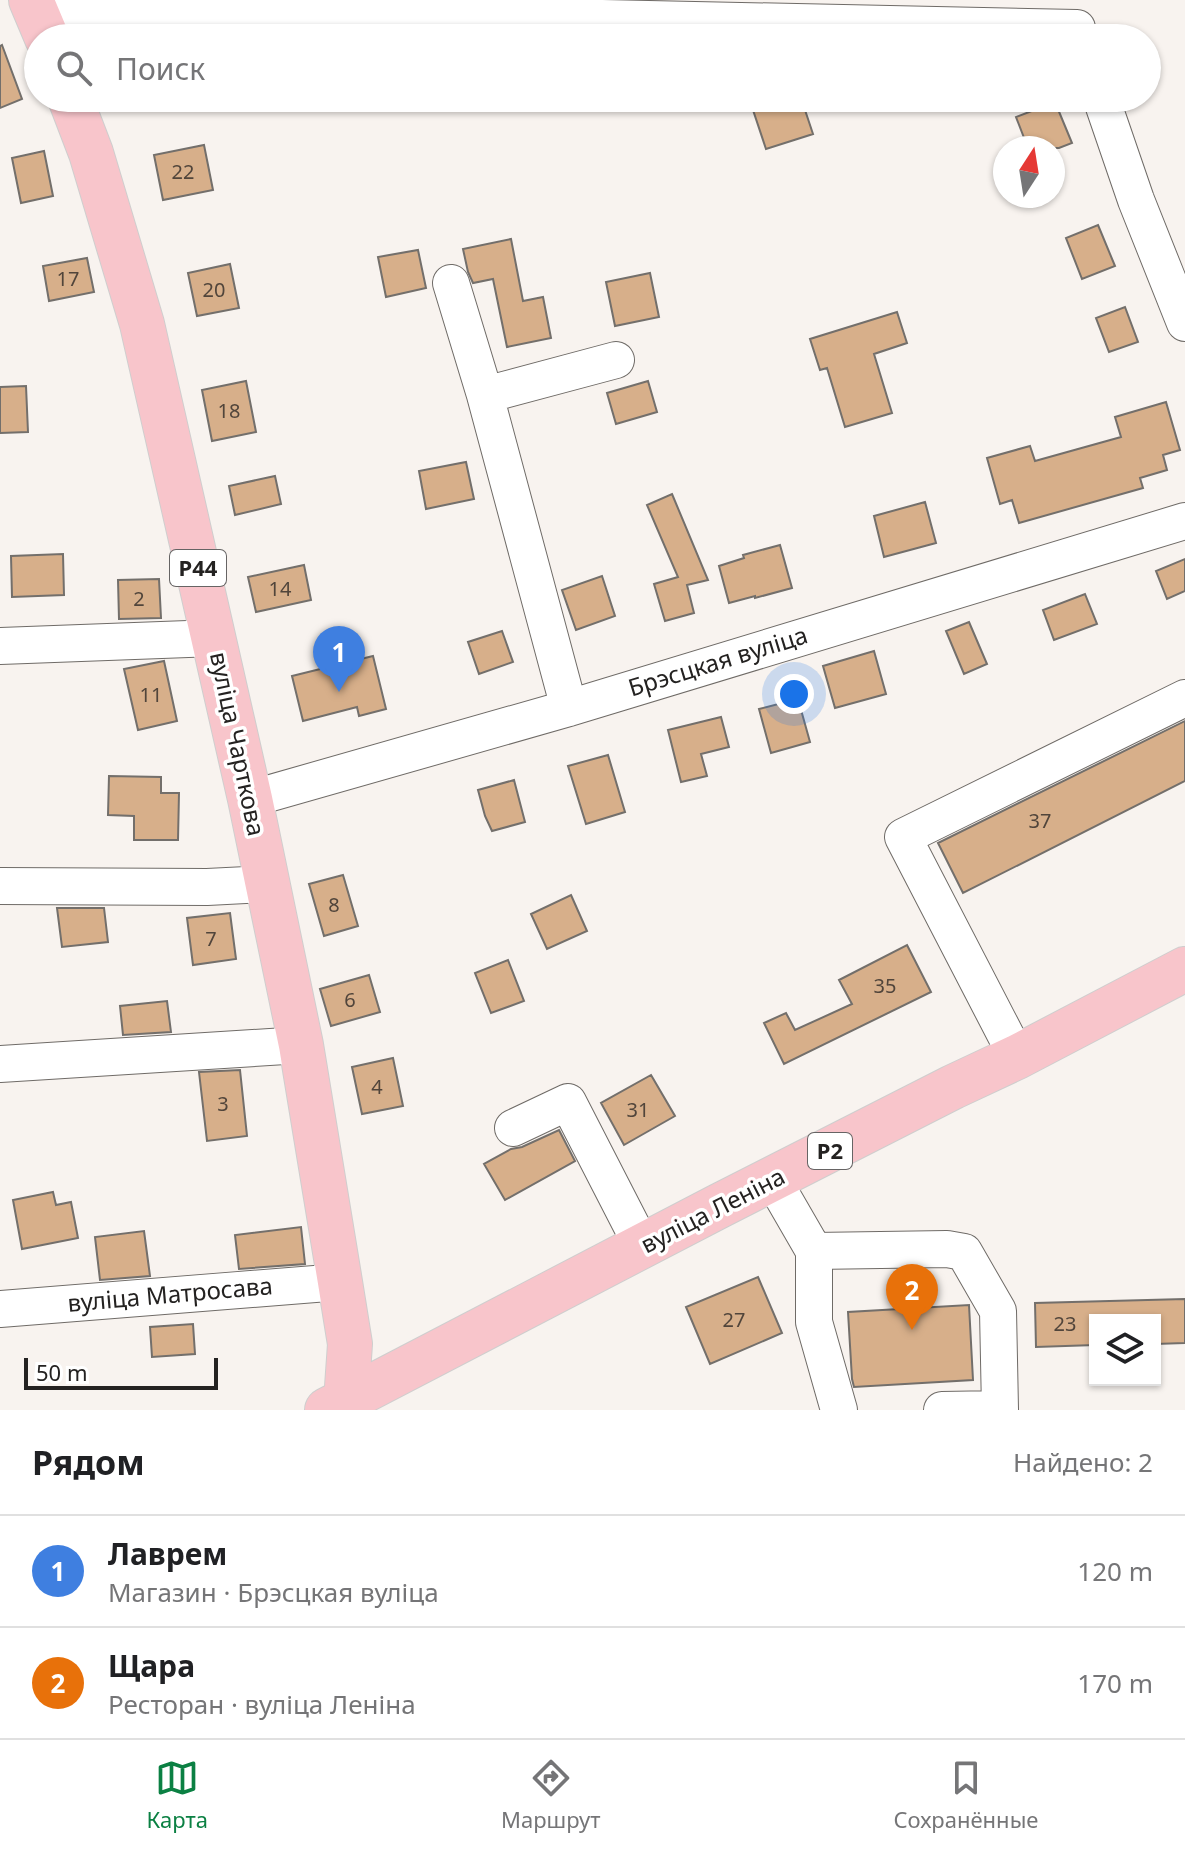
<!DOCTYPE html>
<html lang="ru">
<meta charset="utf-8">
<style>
:root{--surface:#fff;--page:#f6f6f6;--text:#202124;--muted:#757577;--line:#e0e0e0;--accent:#0b8043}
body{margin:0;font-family:"Noto Sans",sans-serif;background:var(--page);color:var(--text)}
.controls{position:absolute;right:24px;bottom:24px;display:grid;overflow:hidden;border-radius:0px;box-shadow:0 2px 6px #0004}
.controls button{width:72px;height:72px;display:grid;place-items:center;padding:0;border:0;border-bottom:2px solid var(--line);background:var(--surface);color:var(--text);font:40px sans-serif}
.compass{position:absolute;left:993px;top:136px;width:72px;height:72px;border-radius:50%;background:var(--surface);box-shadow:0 2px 6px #0004;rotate:12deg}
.scale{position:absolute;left:24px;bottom:20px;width:194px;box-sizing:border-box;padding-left:8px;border:4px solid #242221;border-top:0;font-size:22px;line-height:28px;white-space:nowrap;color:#242221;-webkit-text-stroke:6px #fff;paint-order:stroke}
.you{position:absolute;left:794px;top:694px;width:28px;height:28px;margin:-20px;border:6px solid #fff;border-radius:50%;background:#1a73e8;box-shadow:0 0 0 12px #1a73e833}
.badge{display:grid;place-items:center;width:52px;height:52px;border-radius:50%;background:var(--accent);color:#fff;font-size:26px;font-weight:700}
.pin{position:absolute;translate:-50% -66px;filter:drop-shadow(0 2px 4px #0008)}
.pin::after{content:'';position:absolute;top:42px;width:28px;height:24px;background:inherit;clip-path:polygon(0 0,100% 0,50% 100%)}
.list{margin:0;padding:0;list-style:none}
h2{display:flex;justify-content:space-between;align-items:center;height:104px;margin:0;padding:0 32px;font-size:34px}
h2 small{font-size:26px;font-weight:400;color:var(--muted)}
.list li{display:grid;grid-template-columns:52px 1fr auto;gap:24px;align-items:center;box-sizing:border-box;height:112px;padding:0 32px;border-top:2px solid var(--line)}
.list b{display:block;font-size:30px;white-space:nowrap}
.list p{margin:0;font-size:26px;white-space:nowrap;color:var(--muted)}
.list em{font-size:26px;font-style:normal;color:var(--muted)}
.icon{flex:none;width:44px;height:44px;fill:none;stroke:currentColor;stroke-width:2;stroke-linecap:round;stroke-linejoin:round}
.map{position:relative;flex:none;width:1185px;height:1410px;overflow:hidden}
.search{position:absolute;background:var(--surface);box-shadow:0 2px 6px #0004;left:24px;right:24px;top:24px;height:88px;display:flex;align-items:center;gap:20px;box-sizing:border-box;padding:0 28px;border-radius:44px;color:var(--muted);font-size:30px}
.sheet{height:328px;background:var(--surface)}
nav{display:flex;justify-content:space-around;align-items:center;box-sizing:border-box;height:112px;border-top:2px solid var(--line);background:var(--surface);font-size:22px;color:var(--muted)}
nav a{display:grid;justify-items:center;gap:4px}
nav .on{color:var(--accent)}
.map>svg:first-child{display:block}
.building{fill:#d7af8a;stroke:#736f6b;stroke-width:2}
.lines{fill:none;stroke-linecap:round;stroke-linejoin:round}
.minor-casing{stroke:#6f6b67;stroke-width:38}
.major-casing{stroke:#cfcece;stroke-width:46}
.minor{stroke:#fff;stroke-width:36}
.major{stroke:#f8c5cb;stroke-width:44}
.labels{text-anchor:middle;stroke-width:7;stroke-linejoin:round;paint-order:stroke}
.number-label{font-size:20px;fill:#51453b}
.shield{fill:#fff;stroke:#666464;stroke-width:2}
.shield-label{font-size:22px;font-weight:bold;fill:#242221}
.street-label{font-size:24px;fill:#242221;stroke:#fff}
</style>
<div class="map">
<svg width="1185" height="1410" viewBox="0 0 1185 1410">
<rect width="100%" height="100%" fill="#f8f3ef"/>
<path class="building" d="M2,45l20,54 -22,9v-62z
M749,98h52l12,36 -47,15z
M1055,102l17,41 -13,5h-31l-12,-31z
M204,145l9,45 -50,10 -9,-45z
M44,151l9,45 -32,7 -9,-45z
M1098,225l17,41 -33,13 -16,-41z
M511,239l12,62 20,-4 8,41 -44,9 -14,-68 -20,4 -5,-11 -5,-23z
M418,250l8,38 -40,9 -8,-40z
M87,258l7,34 -45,9 -6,-35z
M230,264l9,44 -42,8 -9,-43z
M650,273l9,44 -44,9 -9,-44z
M1125,307l13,35 -29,10 -13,-34z
M897,312l10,31 -33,11 18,59 -47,14 -18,-59 -7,2 -10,-31z
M246,381l10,51 -44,9 -10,-51z
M648,381l9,31 -41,12 -9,-31z
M26,386l2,46 -28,1v-46z
M1166,402l14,48 -17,5 4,15 -27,8 3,10 -124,35 -7,-23 -12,4 -13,-46 43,-12 5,15 86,-24 -6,-20z
M466,462l8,37 -48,10 -7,-38z
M275,476l6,28 -46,11 -6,-29z
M672,494l36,86 -21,5 7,28 -29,8 -11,-37 24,-7 -31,-72z
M925,502l11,41 -52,14 -10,-41z
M780,545l12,43 -37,10v-2l-26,7 -10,-37 25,-8 -1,-3z
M63,554l1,41 -52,2 -1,-41z
M1185,559v32l-18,8 -11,-28z
M304,565l7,35 -55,12 -8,-35z
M602,576l13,40 -39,14 -14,-40z
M159,579l2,39 -42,1 -1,-39z
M1085,594l12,30 -43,16 -11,-30z
M969,622l18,42 -23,10 -18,-43z
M502,631l11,31 -34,12 -11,-32z
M874,651l12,43 -51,14 -12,-42z
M373,656l13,53 -27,7 -2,-9 -54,14 -11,-45z
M164,661l13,60 -39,9 -14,-61z
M798,699l12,43 -39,11 -12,-44z
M721,717l8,30 -28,7 6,22 -26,6 -13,-52z
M1185,721v60l-222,112 -25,-50z
M608,755l17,57 -39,12 -18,-58z
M109,776l52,1v16h18l-1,47h-44v-24l-26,-1z
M514,780l11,42 -33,9 -7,-15 -7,-26z
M343,875l15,51 -34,10 -15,-52z
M571,895l16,36 -40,18 -16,-35z
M57,908h47l4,34 -46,5z
M230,913l6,46 -43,6 -6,-47z
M907,945l24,47 -147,72 -20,-41 22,-10 9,17 57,-26 -13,-24z
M508,960l16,41 -33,12 -16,-40z
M369,975l11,37 -49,14 -11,-37z
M167,1001l4,31 -48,3 -3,-29z
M393,1058l10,48 -41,8 -10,-47z
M240,1070l7,66 -40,5 -8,-69z
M651,1075l24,41 -51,29 -23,-42z
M559,1130l16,31 -70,39 -21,-36 27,-15 11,-2z
M53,1192l3,13 15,-3 7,36 -56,11 -9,-49z
M301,1227l4,37 -66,5 -4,-34z
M144,1231l6,45 -50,4 -5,-43z
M758,1277l24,56 -72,31 -24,-57z
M1185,1299v44l-30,1v-24h-60v25l-59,2 -1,-44z
M969,1305l4,75 -119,7 -2,-8 -4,-67z
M193,1324l2,30 -43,3 -2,-30z"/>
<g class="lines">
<g class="minor-casing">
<path id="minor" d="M37,13l17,-5 26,-1 997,21
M1101,98l35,102 49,123
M451,283l34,112 84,313
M485,395l131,-35
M0,646l215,-8
M250,799l319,-91 616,-187
M0,886l207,1 60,-3
M1017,1057l-114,-220 282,-139
M0,1064l301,-19
M513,1128l55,-26 74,144
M773,1180l41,71v71l25,88
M814,1251l133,-2 17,3 34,59 2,98 -58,1
M0,1309l340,-27"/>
</g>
<g class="major-casing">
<path id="major" d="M31,0l16,38
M70,98l21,55 51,171 108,475 51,246 39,237 10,62 -4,57
M327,1410l392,-204 234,-119 64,-30 168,-88"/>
</g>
<use href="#minor" class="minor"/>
<use href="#major" class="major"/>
</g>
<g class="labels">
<g class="number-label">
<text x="183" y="179">22</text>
<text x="68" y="286">17</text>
<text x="214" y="297">20</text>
<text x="229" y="418">18</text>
<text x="280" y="596">14</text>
<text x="139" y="606">2</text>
<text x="151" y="702">11</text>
<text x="1040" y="828">37</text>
<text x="334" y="912">8</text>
<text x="211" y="946">7</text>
<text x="885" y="993">35</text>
<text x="350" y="1007">6</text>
<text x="377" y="1094">4</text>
<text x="223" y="1111">3</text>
<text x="638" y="1117">31</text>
<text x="734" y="1327">27</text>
<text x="1065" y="1331">23</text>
</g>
<g class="shield">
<rect x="170" y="550" width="56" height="36" rx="6"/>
<rect x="808" y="1133" width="44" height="36" rx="6"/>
</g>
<g class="shield-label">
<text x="198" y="576">Р44</text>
<text x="830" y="1159">Р2</text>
</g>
<g class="street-label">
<text transform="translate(718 662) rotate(-17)" y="8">Брэсцкая вуліца</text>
<text transform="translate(237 744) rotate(78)" y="8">вуліца Чарткова</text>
<text transform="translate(713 1211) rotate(-27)" y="8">вуліца Леніна</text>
<text transform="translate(170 1295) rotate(-5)" y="8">вуліца Матросава</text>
</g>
</g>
</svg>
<div class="controls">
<button><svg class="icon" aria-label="layers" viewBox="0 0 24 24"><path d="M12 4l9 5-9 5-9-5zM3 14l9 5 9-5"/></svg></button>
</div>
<svg class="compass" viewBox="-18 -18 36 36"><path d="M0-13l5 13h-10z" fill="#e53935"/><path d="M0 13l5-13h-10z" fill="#757577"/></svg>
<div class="scale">50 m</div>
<div class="you"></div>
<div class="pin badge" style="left:339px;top:692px;background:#3f7fe0">1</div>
<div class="pin badge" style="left:912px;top:1330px;background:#e8710a">2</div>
<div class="search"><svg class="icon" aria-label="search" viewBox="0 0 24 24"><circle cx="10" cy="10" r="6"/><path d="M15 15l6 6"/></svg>Поиск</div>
</div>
<section class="sheet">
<h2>Рядом<small>Найдено: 2</small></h2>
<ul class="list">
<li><span class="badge" style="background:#3f7fe0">1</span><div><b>Лаврем</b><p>Магазин · Брэсцкая вуліца</p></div><em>120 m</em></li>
<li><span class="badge" style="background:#e8710a">2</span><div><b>Щара</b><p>Ресторан · вуліца Леніна</p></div><em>170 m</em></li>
</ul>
</section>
<nav>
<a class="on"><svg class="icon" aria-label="map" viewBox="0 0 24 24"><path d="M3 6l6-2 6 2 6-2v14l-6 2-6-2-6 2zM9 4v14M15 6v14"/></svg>Карта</a>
<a><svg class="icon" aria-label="directions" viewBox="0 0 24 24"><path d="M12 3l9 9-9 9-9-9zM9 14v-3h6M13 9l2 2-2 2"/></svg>Маршрут</a>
<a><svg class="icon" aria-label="saved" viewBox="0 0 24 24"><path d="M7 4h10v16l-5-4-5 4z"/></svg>Сохранённые</a>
</nav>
